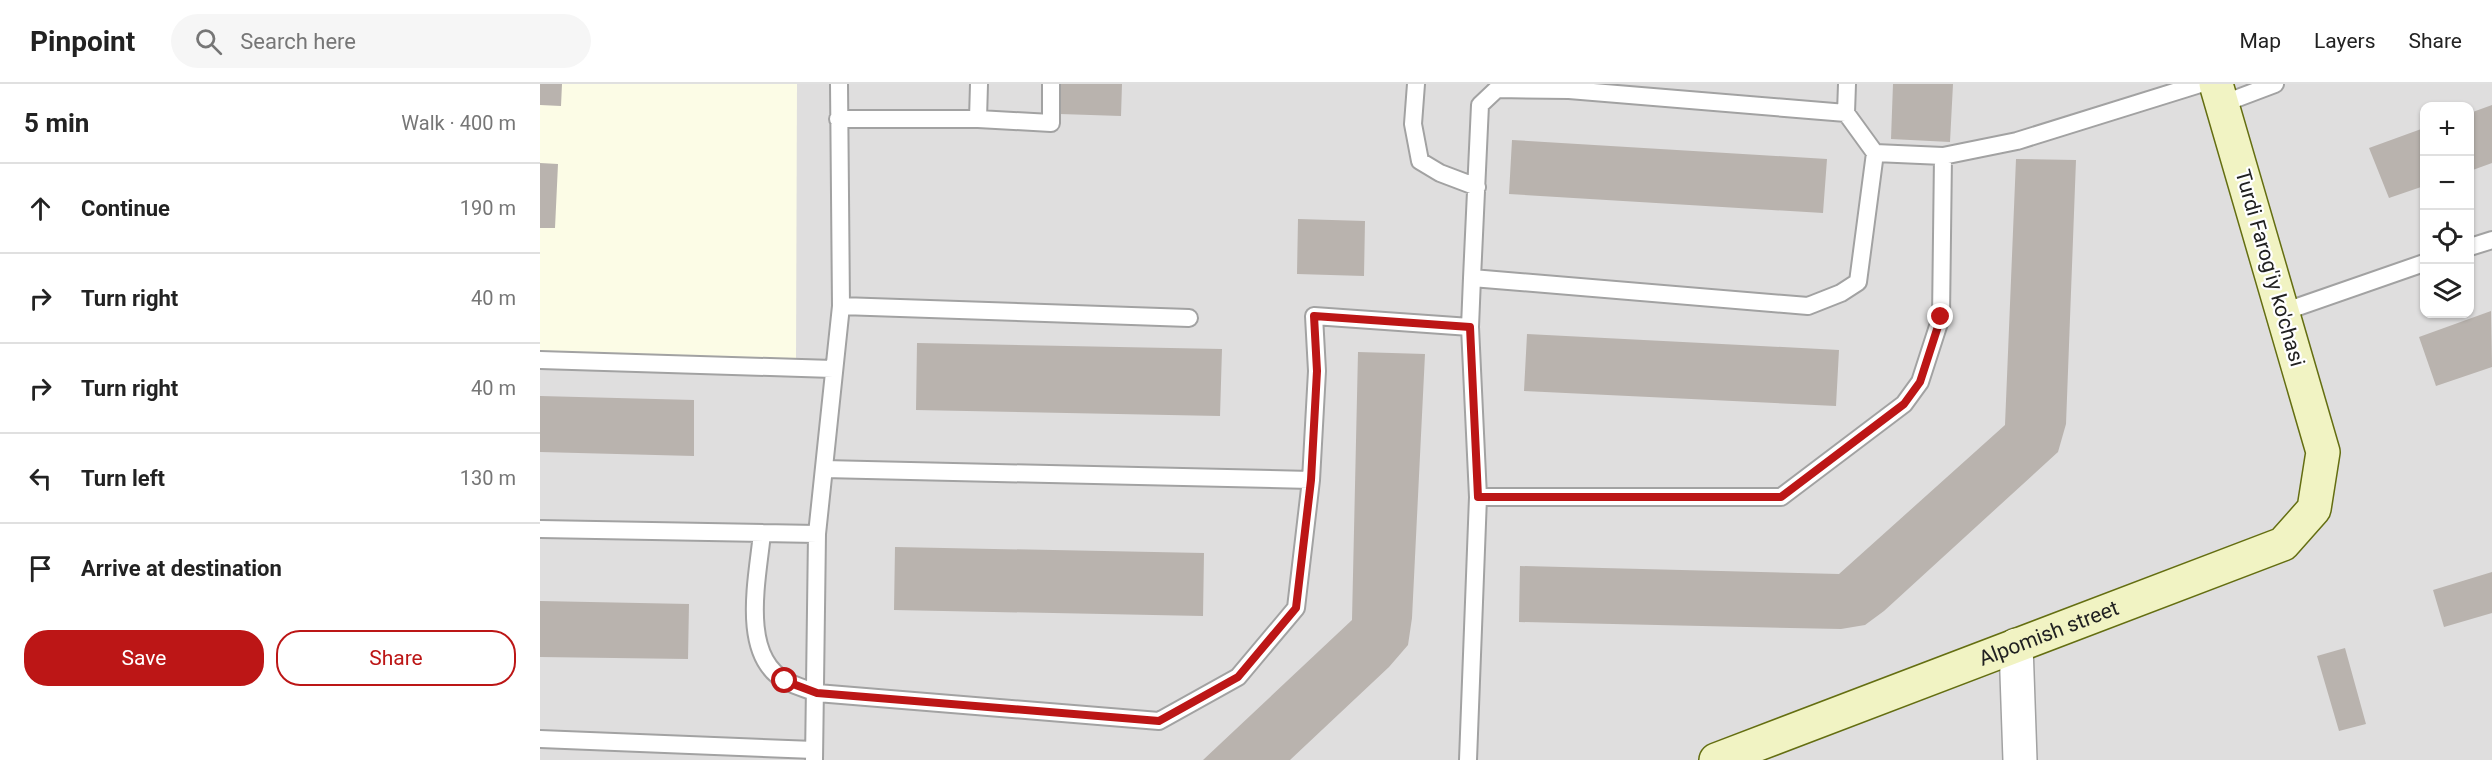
<!DOCTYPE html>
<meta charset="utf-8">
<style>
:root{--surface:#fff;--page:#f6f6f6;--text:#222;--muted:#767676;--line:#e0e0e0;--accent:#bc1616}
body{margin:0;font-family:Roboto,sans-serif;background:var(--page);color:var(--text)}
.controls{position:absolute;right:18px;top:18px;display:grid;overflow:hidden;border-radius:12px;box-shadow:0 2px 4px #0004}
.controls button{width:54px;height:54px;display:grid;place-items:center;padding:0;border:0;border-bottom:2px solid var(--line);background:var(--surface);color:var(--text);font:30px sans-serif}
.stop{position:absolute;width:18px;height:18px;margin:-14px;border:4px solid #bc1616;border-radius:50%;background:#fff}
.stop.end{background:#bc1616;border-color:#fff;box-shadow:0 2px 6px #0008}
.list{margin:0;padding:0;list-style:none}
h2{display:flex;justify-content:space-between;align-items:center;height:78px;margin:0;padding:0 24px;font-size:26px}
h2 small{font-size:20px;font-weight:400;color:var(--muted)}
.list li{display:grid;grid-template-columns:39px 1fr auto;gap:18px;align-items:center;box-sizing:border-box;height:90px;padding:0 24px;border-top:2px solid var(--line)}
.list b{display:block;font-size:22px;white-space:nowrap}
.list em{font-size:20px;font-style:normal;color:var(--muted)}
.actions{display:flex;gap:12px;padding:18px 24px}
.actions a{flex:1;padding:14px 0;border:2px solid var(--accent);border-radius:24px;text-align:center;font-size:21px;color:var(--accent)}
.actions .main{background:var(--accent);color:#fff}
.icon{flex:none;width:33px;height:33px;fill:none;stroke:currentColor;stroke-width:2;stroke-linecap:round;stroke-linejoin:round}
.map{position:relative;flex:none;width:1952px;height:676px;overflow:hidden}
header{display:flex;align-items:center;gap:36px;box-sizing:border-box;height:84px;padding:0 30px;background:var(--surface);border-bottom:2px solid var(--line)}
header strong{font-size:28px}
nav{display:flex;gap:33px;margin-inline-start:auto;font-size:21px}
.search{width:420px;height:54px;background:var(--page);display:flex;align-items:center;gap:15px;box-sizing:border-box;padding:0 21px;border-radius:33px;color:var(--muted);font-size:22px}
main{display:flex}
aside{flex:1;background:var(--surface)}
.map>svg:first-child{display:block}
.residential{fill:#dfdede;fill-rule:evenodd}
.education{fill:#fcfce6}
.building{fill:#b9b3ae}
.lines{fill:none;stroke-linecap:round;stroke-linejoin:round}
.lane-casing{stroke:#a2a2a2;stroke-width:20}
.street-casing{stroke:#a2a2a2;stroke-width:36}
.secondary-casing{stroke:#646e11;stroke-width:36}
.lane{stroke:#fff;stroke-width:16}
.street{stroke:#fff;stroke-width:33}
.secondary{stroke:#f1f3c3;stroke-width:33}
.route{stroke:#bc1616;stroke-width:8}
.labels{text-anchor:middle;stroke-width:4.5;stroke-linejoin:round;paint-order:stroke}
.street-label{font-size:21px;fill:#212121;stroke:#fff}
</style>
<header>
<strong>Pinpoint</strong>
<div class="search"><svg class="icon" aria-label="search" viewBox="0 0 24 24"><circle cx="10" cy="10" r="6"/><path d="M15 15l6 6"/></svg>Search here</div>
<nav><a>Map</a><a>Layers</a><a>Share</a></nav>
</header>
<main>
<aside>
<h2>5 min<small>Walk · 400 m</small></h2>
<ul class="list">
<li><svg class="icon" aria-label="ahead" viewBox="0 0 24 24"><path d="M12 20V5M6 11l6-6 6 6"/></svg><div><b>Continue</b></div><em>190 m</em></li>
<li><svg class="icon" aria-label="right" viewBox="0 0 24 24"><path d="M7 20v-9h11M14 6l5 5-5 5"/></svg><div><b>Turn right</b></div><em>40 m</em></li>
<li><svg class="icon" aria-label="right" viewBox="0 0 24 24"><path d="M7 20v-9h11M14 6l5 5-5 5"/></svg><div><b>Turn right</b></div><em>40 m</em></li>
<li><svg class="icon" aria-label="left" viewBox="0 0 24 24"><path d="M17 20v-9H6M10 6l-5 5 5 5"/></svg><div><b>Turn left</b></div><em>130 m</em></li>
<li><svg class="icon" aria-label="arrive" viewBox="0 0 24 24"><path d="M6 21V4h12l-3 4 3 4H6"/></svg><div><b>Arrive at destination</b></div></li>
</ul>
<div class="actions"><a class="main">Save</a><a>Share</a></div>
</aside>
<div class="map">
<svg width="1952" height="676" viewBox="0 0 1952 676">
<rect width="100%" height="100%" fill="#f0eee8"/>
<path class="residential" d="M0,0h1952v676h-1952zM1884,22h46v208h-46z"/>
<path class="education" d="M0,0h257l-1,275 -256,-6z"/>
<path class="building" d="M0,0h22l-1,22 -21,-1z
M521,0h61l-1,32 -61,-2z
M1353,0h60l-3,58 -59,-3z
M1952,21v58l-22,8v-58z
M1884,44v58l-35,12 -20,-50z
M972,56l315,19 -4,54 -314,-19z
M1476,75l60,1 -10,264 -8,28 -174,159 -19,14 -24,4 -322,-7 1,-56 319,8 166,-149z
M0,79l18,1 -3,64h-15z
M758,135l67,2 -1,55 -67,-2z
M1951,227l1,56 -56,19 -17,-49z
M987,250l312,16 -3,56 -312,-15z
M377,259l305,6 -2,67 -304,-6z
M818,268l67,2 -13,264 -4,27 -19,22 -99,93h-87l149,-140z
M0,312l154,4v56l-154,-4z
M355,463l309,6 -1,63 -309,-6z
M1952,488v41l-48,14 -11,-37z
M0,517l149,3 -1,55 -148,-2z
M1805,564l21,76 -27,7 -22,-75z"/>
<g class="lines">
<g class="lane-casing">
<path id="lane" d="M876,0l-3,40 7,37 20,12 37,14
M1029,0v6l277,23
M1682,20l53,-20
M298,35h140l73,4v-39
M438,35l1,-35
M1335,69l68,3 74,-15 183,-57
M1930,163l22,-7
M932,194l8,-173 17,-16 72,1
M301,222l348,12
M1743,228l141,-49
M0,276l293,9
M284,385l487,11
M938,413h303l123,-93 16,-22 21,-65 2,-161
M0,445l277,5
M222,449c-4,44 -23,123 24,148 9,5 21,8 31,12l342,28 79,-44 58,-69 15,-128 6,-109 -3,-55 156,11
M0,655l274,11
M274,676l3,-226 24,-228 -2,-222
M928,676l10,-263 -8,-170 2,-49 336,28 33,-13 17,-11 17,-129 -29,-40 1,-29"/>
</g>
<g class="street-casing">
<path id="street" d="M1476,561l4,115"/>
</g>
<g class="secondary-casing">
<g id="secondary">
<path id="s1" d="M1176,676l567,-216 31,-35 9,-57 -107,-368"/>
</g>
</g>
<use href="#lane" class="lane"/>
<use href="#street" class="street"/>
<use href="#secondary" class="secondary"/>
</g>
<g class="lines">
<path class="route" d="M245,597l32,12 342,28 79,-44 58,-69 15,-128 6,-109 -3,-55 156,11 8,170h303l123,-93 16,-22 21,-65"/>
</g>
<g class="labels">
<g class="street-label">
<text transform="translate(1730 184) rotate(74)" y="7">Turdi Farog'iy ko'chasi</text>
<text dy="7" stroke="none"><textPath href="#s1" startOffset="356">Alpomish street</textPath></text>
</g>
</g>
</svg>
<div class="controls">
<button>+</button>
<button>−</button>
<button><svg class="icon" aria-label="locate" viewBox="0 0 24 24"><circle cx="12" cy="12" r="6"/><path d="M12 2v4M12 18v4M2 12h4M18 12h4"/></svg></button>
<button><svg class="icon" aria-label="layers" viewBox="0 0 24 24"><path d="M12 4l9 5-9 5-9-5zM3 14l9 5 9-5"/></svg></button>
</div>
<div class="stop" style="left:245px;top:597px"></div>
<div class="stop end" style="left:1401px;top:233px"></div>
</div>
</main>
